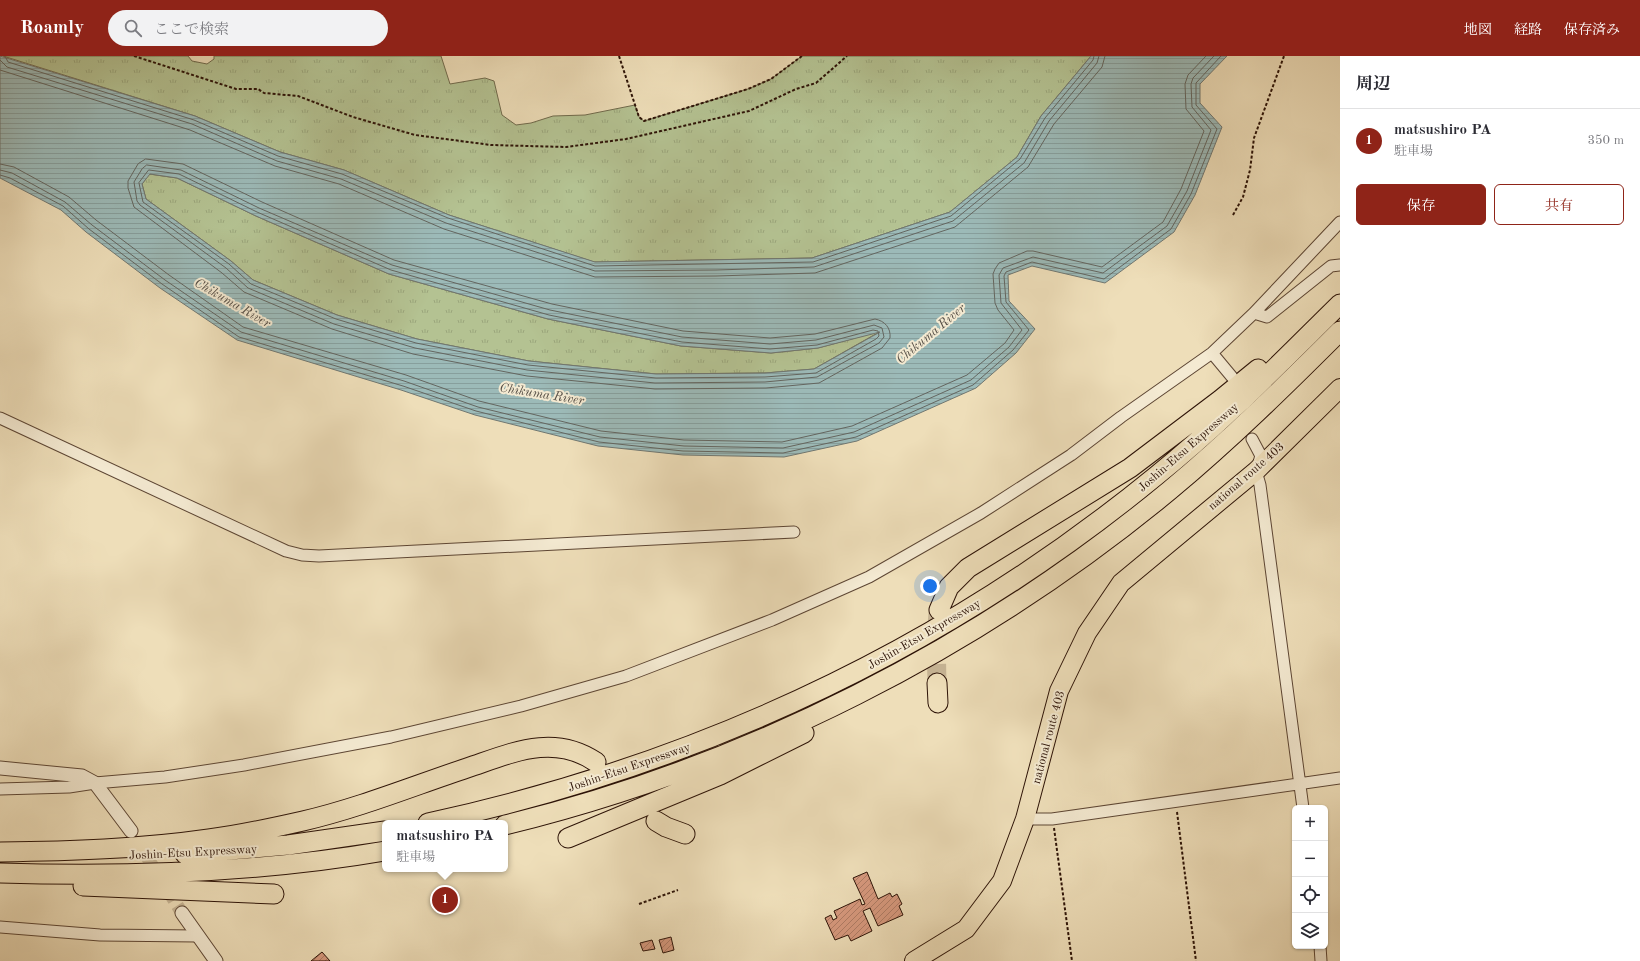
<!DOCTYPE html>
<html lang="ja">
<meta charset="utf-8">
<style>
:root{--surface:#fff;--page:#f2f2f3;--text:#2b2b33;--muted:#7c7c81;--line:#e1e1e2;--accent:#8f2418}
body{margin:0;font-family:"Old Standard TT","Noto Serif JP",serif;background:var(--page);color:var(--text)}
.controls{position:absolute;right:12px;bottom:12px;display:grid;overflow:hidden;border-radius:6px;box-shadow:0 1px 3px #0004}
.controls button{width:36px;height:36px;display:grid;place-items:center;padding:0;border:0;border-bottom:1px solid var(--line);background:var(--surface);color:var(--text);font:20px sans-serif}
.you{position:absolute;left:930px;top:530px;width:14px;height:14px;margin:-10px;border:3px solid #fff;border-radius:50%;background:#1a73e8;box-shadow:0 0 0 6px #1a73e833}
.badge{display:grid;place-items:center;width:26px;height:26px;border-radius:50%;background:var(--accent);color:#fff;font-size:13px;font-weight:700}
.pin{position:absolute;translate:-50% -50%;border:2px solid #fff;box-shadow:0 1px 4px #0006}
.popup{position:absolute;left:382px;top:764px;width:126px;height:52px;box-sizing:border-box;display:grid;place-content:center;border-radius:6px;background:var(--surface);filter:drop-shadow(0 1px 3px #0005);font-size:13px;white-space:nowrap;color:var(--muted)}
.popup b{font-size:15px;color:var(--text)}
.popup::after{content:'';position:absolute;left:50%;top:100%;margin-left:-8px;border:8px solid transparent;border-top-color:var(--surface)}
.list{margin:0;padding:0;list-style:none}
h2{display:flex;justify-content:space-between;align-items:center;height:52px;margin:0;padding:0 16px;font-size:17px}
h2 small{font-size:13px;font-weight:400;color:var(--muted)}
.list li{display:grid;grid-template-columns:26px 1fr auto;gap:12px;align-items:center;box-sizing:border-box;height:64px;padding:0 16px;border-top:1px solid var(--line)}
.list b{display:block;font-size:15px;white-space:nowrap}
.list p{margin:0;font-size:13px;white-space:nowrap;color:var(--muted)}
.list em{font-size:13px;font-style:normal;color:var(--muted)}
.actions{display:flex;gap:8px;padding:12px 16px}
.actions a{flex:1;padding:9px 0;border:1px solid var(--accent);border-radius:6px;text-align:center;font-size:14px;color:var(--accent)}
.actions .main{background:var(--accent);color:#fff}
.icon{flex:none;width:22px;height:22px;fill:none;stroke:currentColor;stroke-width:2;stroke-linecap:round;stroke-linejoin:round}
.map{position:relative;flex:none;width:1340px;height:905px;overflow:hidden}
header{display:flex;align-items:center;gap:24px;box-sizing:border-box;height:56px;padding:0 20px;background:var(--accent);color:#fff}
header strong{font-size:19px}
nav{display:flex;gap:22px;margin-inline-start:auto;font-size:14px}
.search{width:280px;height:36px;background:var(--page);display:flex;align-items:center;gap:10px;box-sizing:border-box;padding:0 14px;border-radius:22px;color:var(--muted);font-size:15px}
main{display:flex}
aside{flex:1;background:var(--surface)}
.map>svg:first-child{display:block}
.grass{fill:url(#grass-tufts);stroke:#706a4c}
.water{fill:url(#water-rules);stroke:#707771;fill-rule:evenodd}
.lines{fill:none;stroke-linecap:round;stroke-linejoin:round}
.shore{stroke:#646660;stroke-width:1}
.building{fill:url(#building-hatch);stroke:#2d1307}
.tertiary-tunnel{stroke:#c7b595;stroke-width:13;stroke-dasharray:13 6;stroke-linecap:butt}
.motorway-tunnel{stroke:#c7b595;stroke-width:19;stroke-dasharray:19 10;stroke-linecap:butt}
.minor-casing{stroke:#5d4634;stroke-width:13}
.tertiary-casing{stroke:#5d4634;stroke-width:15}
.trunk-casing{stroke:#2d1307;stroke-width:20}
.motorway-casing{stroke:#2d1307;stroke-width:21}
.path{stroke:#2d1307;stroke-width:2;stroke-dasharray:3 2;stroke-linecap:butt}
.minor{stroke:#f4ead2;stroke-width:11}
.tertiary{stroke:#f4ead2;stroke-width:13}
.trunk{stroke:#eedeb9;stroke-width:18}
.motorway{stroke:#eedeb9;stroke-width:19}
.labels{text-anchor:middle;stroke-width:4;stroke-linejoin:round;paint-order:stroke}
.street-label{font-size:12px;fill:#2d1307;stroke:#f4ead2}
.water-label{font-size:13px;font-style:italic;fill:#544d45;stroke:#f4ead2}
</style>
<header>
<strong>Roamly</strong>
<div class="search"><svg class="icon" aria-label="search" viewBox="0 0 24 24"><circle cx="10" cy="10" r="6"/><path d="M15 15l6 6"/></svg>ここで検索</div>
<nav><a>地図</a><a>経路</a><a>保存済み</a></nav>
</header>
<main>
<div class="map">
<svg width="1340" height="905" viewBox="0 0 1340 905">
<defs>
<pattern id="grass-tufts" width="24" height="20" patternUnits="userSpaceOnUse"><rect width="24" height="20" fill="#b4c292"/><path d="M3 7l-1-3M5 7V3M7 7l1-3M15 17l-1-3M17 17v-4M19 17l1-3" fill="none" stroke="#9ba67c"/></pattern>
<pattern id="water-rules" width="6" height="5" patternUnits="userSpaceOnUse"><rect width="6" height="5" fill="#9cbab8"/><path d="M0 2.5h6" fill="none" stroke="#879f9d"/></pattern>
<pattern id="building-hatch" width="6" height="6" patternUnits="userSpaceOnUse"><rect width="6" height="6" fill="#d7997e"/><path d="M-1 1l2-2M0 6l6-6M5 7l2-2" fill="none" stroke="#af7c65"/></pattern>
</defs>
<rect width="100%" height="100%" fill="#eedeb9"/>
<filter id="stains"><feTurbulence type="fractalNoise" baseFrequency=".005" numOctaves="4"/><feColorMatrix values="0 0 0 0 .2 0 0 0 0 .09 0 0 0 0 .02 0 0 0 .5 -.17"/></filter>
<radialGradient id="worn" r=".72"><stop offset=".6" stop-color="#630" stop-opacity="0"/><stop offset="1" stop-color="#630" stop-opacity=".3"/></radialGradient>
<path class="grass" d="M3,0h185l4,5 15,3 7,-5v-3h227l9,28 35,-6 9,3 8,34 14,10 15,-2 22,-7 32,-1 50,-10 4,12 5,4 104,-32 23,-10 31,-23h289l-50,60 -24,41 -67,55 -138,46 -218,4 -145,-47 -105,-45 -64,-18 -85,-36z
M149,118l28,4 79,38 133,58 159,45 133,27 90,7 47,-5 63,-17 -67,38 -49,4 -109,1 -127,-13 -112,-22 -80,-24 -84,-35 -22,-19 -85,-62 -4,-15z"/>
<path class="water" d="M0,0l195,60 85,36 64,18 105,45 146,47 217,-4 138,-46 67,-55 24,-41 50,-60h136l-27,28v19l22,24 -27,68 -21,37 -69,51 -73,-17 -24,9 1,26 26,28 -19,24 -40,35 -119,53 -73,16 -101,-2 -85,-9 -123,-31 -74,-25 -164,-50 -77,-52 -74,-56 -25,-22 -61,-32zM150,118l27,4 79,38 133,58 159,45 133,27 90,7 47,-5 62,-16 -66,37 -49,4 -109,1 -127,-13 -112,-22 -80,-24 -84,-35 -22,-19 -85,-62 -4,-15z"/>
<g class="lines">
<path class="shore" d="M5,0l3,6 186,58 84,36 64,18 106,44 147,48 218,-4 138,-46 69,-57 25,-41 48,-58 1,-4
M0,4l7,7 185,57 85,37 64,18 105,44 149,48 121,-1 98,-3 139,-46 71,-58 25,-42 48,-58 2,-7
M0,14l190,60 85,36 64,18 105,45 151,48 121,-1 99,-3 140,-46 73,-60 26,-43 48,-57 3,-11
M146,103l37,5 79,38 132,58 158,44 131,27 87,7 45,-4 60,-15c10,2 16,9 15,19l-8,10 -63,35 -53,5 -111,1 -128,-13 -114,-22 -81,-25 -88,-37 -22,-19 -88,-66 -6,-19v-7l10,-17z
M0,108l14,3 55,30 27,23 73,55 74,52 163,48 73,26 122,30 83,9 98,2 70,-16 115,-51 38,-32 9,-13 -16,-20 -3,-7 -2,-29 2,-5 4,-6 28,-12h6l69,16 61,-45 18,-33 23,-58 -18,-22 -1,-25 3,-9 18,-19
M147,109l34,5 78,38 133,57 158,45 132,27 88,7 46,-4 58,-15 8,3 2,9 -5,6 -62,34 -52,5 -110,1 -128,-13 -112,-22 -81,-24 -86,-36 -22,-20 -86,-63 -3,-4 -3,-19 8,-13z
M0,114l12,3 53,29 27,23 73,55 76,52 163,49 74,26 122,30 84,9 99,2 71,-16 117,-52 38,-33 13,-17 -21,-27 -2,-28 4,-7 30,-11 70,16 64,-47 20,-35 24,-61 -19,-23 -1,-23 2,-6 21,-22
M149,114l30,4 78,38 134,58 158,45 133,27 88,7 47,-4 56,-15 5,1 1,5 -3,3 -60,34 -51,4 -109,1 -128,-13 -112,-22 -80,-24 -85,-35 -22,-20 -86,-62 -4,-19z
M0,119l10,3 53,28 26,23 73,55 77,53 164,49 73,25 123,31 84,9 100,2 73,-16 117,-52 40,-35 16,-20 -23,-28 -2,-26 2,-4 26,-10 72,17 67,-50 20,-35 26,-65 -21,-24v-22l25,-27"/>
</g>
<path class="building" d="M867,816l11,27 12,-6 2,4 5,-3 5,10 -3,2 4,9 -25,11 -8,-18 -7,3 9,20 -21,10 -3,-6 -13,5 -10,-22 6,-3 2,5 4,-2 -3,-7 26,-12 2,6 3,-1 -12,-26z
M671,881l3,13 -11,3 -4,-13z
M652,884l3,9 -12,2 -3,-8z
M322,896l8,9h-19z"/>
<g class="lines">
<path class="tertiary-tunnel" d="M137,785l45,72"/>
<path class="motorway-tunnel" d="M937,627l-1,-45 2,-25"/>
<g class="minor-casing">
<path id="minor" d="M1254,257l13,4 64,-51 9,-1
M1212,297l20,24
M0,362l286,133 16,4 17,1 475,-24
M1252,383l9,17 -5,15 4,14 43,323
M0,733l69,-2 26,-4 70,-6 79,-12 147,-28 130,-31 105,-30 146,-56 97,-43 112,-64 90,-58 50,-38 91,-64 42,-40 86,-91
M1025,763h27l288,-41
M0,871l100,8 97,1
M1320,890l1,15"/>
</g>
<g class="tertiary-casing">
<path id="tertiary" d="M0,712l82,8 13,7 36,48
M182,857l34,48"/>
</g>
<g class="trunk-casing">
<path id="trunk" d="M914,905l52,-32 36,-48 23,-62 34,-128 28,-58 34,-50 135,-112 84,-83"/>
</g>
<g class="motorway-casing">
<path id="motorway" d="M939,554l10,-23 19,-19 162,-100 90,-68 38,-31
M937,627l1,20
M656,765l10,6 19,7
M428,767c271,-59 513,-171 728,-347 66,-53 124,-113 184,-172
M505,769c242,-59 473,-176 665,-335 60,-50 115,-104 170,-159
M568,782l152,-63 84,-42
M0,796c69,-1 140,-3 209,-13 32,-4 63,-11 94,-18 56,-13 110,-35 164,-53 45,-15 86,-35 129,-6
M185,798l103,-9 97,-14
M0,817c129,4 258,0 385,-22
M83,830l191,8"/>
</g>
<path class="path" d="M134,0l102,33h22l6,4 34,3 55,21 62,18 76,10 75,2 60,-8 123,-28 47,-22 20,-6 31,-27
M619,0l20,61 5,4 104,-32 23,-10 31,-23
M1233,159l10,-18 7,-27 4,-32 30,-82
M1177,756l19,149
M1054,772l18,133
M639,848l39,-14"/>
<use href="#minor" class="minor"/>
<use href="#tertiary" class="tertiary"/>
<use href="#trunk" class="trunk"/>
<use href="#motorway" class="motorway"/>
</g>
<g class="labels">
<g class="street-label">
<text transform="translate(1188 391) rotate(-41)" y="4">Joshin-Etsu Expressway</text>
<text transform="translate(1246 420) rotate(-41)" y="4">national route 403</text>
<text transform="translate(924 578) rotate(-30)" y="4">Joshin-Etsu Expressway</text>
<text transform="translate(1048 681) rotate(-75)" y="4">national route 403</text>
<text transform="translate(629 711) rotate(-19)" y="4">Joshin-Etsu Expressway</text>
<text transform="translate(193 796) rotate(-3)" y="4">Joshin-Etsu Expressway</text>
</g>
<g class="water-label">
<text transform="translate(233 246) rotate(30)" y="5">Chikuma River</text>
<text transform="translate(930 277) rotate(-40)" y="5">Chikuma River</text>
<text transform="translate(542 337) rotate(9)" y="5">Chikuma River</text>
</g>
</g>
<rect width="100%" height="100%" filter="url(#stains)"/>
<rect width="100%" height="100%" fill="url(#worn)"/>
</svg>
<div class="controls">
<button>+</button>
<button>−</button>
<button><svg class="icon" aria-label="locate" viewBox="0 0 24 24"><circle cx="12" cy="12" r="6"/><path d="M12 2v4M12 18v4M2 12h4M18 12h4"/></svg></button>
<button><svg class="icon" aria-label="layers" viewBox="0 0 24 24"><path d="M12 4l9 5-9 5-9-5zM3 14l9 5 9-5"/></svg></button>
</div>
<div class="you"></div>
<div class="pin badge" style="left:445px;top:844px">1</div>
<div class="popup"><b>matsushiro PA</b>駐車場</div>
</div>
<aside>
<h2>周辺<small></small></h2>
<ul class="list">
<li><span class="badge">1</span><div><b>matsushiro PA</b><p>駐車場</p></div><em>350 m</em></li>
</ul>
<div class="actions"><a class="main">保存</a><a>共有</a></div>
</aside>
</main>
